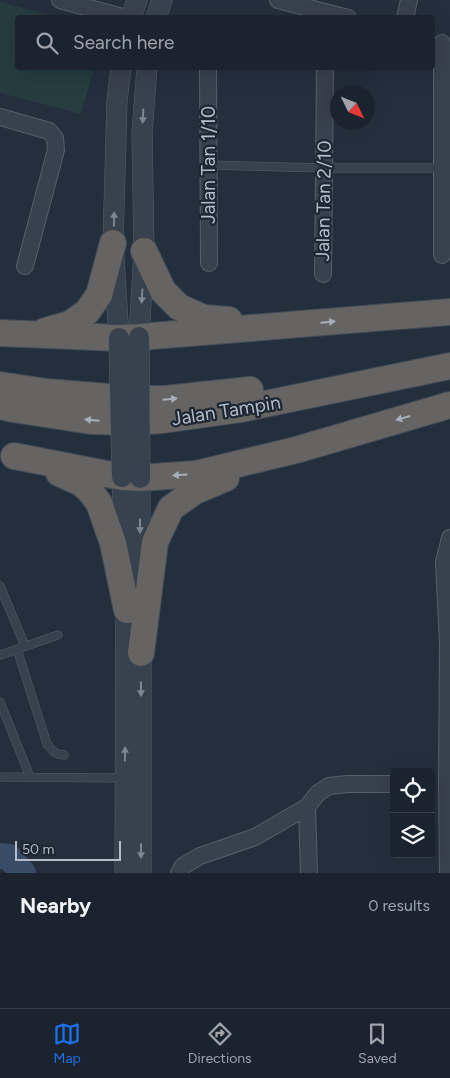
<!DOCTYPE html>
<style>
:root{--surface:#1b232e;--page:#242b36;--text:#f1f3f6;--muted:#a0a4aa;--line:#39404a;--accent:#1a73e8}
body{margin:0;font-family:Figtree,sans-serif;background:var(--page);color:var(--text)}
.controls{position:absolute;right:15px;bottom:15px;display:grid;overflow:hidden;border-radius:5px;box-shadow:0 5px 20px #0002}
.controls button{width:45px;height:45px;display:grid;place-items:center;padding:0;border:0;border-bottom:1px solid var(--line);background:var(--surface);color:var(--text);font:25px sans-serif}
.compass{position:absolute;left:330px;top:85px;width:45px;height:45px;border-radius:50%;background:var(--surface);box-shadow:0 5px 20px #0002;rotate:133deg}
.scale{position:absolute;left:15px;bottom:12px;width:106px;box-sizing:border-box;padding-left:5px;border:2px solid #b4bcc9;border-top:0;font-size:14px;line-height:18px;white-space:nowrap;color:#b4bcc9;-webkit-text-stroke:4px #1d2633;paint-order:stroke}
.list{margin:0;padding:0;list-style:none}
h2{display:flex;justify-content:space-between;align-items:center;height:65px;margin:0;padding:0 20px;font-size:21px}
h2 small{font-size:16px;font-weight:400;color:var(--muted)}
.icon{flex:none;width:28px;height:28px;fill:none;stroke:currentColor;stroke-width:2;stroke-linecap:round;stroke-linejoin:round}
.map{position:relative;flex:none;width:450px;height:873px;overflow:hidden}
.search{position:absolute;background:var(--surface);box-shadow:0 5px 20px #0002;left:15px;right:15px;top:15px;height:55px;display:flex;align-items:center;gap:12px;box-sizing:border-box;padding:0 18px;border-radius:5px;color:var(--muted);font-size:19px}
.sheet{height:135px;background:var(--surface)}
nav{display:flex;justify-content:space-around;align-items:center;box-sizing:border-box;height:70px;border-top:1px solid var(--line);background:var(--surface);font-size:14px;color:var(--muted)}
nav a{display:grid;justify-items:center;gap:2px}
nav .on{color:var(--accent)}
.map>svg:first-child{display:block}
.green{fill:#263c3f}
.lines{fill:none;stroke-linecap:round;stroke-linejoin:round}
.river{stroke:#394c67;stroke-width:26}
.service-casing{stroke:#565f6c;stroke-width:9}
.minor-casing{stroke:#565f6c;stroke-width:18}
.tertiary-casing{stroke:#565f6c;stroke-width:21}
.trunk-casing{stroke:#434c59;stroke-width:28}
.service{stroke:#38414e;stroke-width:8}
.minor{stroke:#38414e;stroke-width:16}
.tertiary{stroke:#38414e;stroke-width:20}
.trunk{stroke:#656462;stroke-width:26}
.tertiary-bridge-casing{stroke:#565f6c;stroke-width:21;stroke-linecap:butt}
.tertiary-bridge{stroke:#38414e;stroke-width:20}
.oneway{fill:#7c8592}
.oneway2{fill:#a8afba}
.labels{text-anchor:middle;stroke-width:4.5;stroke-linejoin:round;paint-order:stroke}
.street-label{font-size:19px;fill:#b4bcc9;stroke:#1d2633}
</style>
<div class="map">
<svg width="450" height="873" viewBox="0 0 450 873">
<rect width="100%" height="100%" fill="#242f3e"/>
<path class="green" d="M0,2l57,15 -39,1v50h76l-13,46 -81,-21z"/>
<g class="lines">
<path class="river" d="M0,856l9,1 14,16"/>
<g class="service-casing">
<path id="service" d="M208,165l116,3h118
M0,586l25,60
M17,649l30,95c5,6 9,11 17,11
M0,655l58,-20
M0,702l30,75
M0,777l124,1"/>
</g>
<g class="minor-casing">
<path id="minor" d="M60,0l66,18
M278,0l70,18
M405,18l4,-18
M442,43v212
M208,68l1,195
M0,117l49,14 6,7 1,12 -31,116
M323,274l2,-206
M307,807l2,66
M179,873l4,-7 17,-10 55,-19 52,-30 11,-14 11,-7 19,-2h46
M448,873l-1,-89 1,-141 -4,-81 6,-24"/>
</g>
<g class="tertiary-casing">
<path id="tertiary" d="M131,18l6,-18
M156,18l6,-18
M139,337l5,-86 -2,-119 5,-64
M119,338l-6,-95 4,-142 4,-33
M122,477l3,84
M140,478v103
M141,640v233
M125,873l1,-278"/>
</g>
<g class="trunk-casing">
<path id="trunk" d="M144,251l19,40 16,16 25,11 25,2
M45,331l25,-7 17,-12 12,-17 14,-52
M0,333l119,5 20,-1 311,-25
M0,385l47,7 85,7h33l85,-9
M0,406l13,3 78,12 39,1 32,-2 79,-11 209,-43
M14,456l108,21 18,1 56,-4 100,-24 154,-45
M59,473l22,10 9,8 9,12 14,40 14,67
M141,653l14,-111 16,-34 24,-17 31,-13"/>
</g>
<use href="#service" class="service"/>
<use href="#minor" class="minor"/>
<use href="#tertiary" class="tertiary"/>
<use href="#trunk" class="trunk"/>
<g class="tertiary-bridge-casing">
<path id="tertiary-bridge" d="M139,337l1,141
M119,338l3,139"/>
</g>
<use href="#tertiary-bridge" class="tertiary-bridge"/>
</g>
<defs><path id="oneway-solid" d="M-6-.8H1V-3.2L6.5 0L1 3.2V.8H-6Z" transform="scale(1.25)"/></defs>
<g class="oneway">
<use href="#oneway-solid" transform="translate(143 116) rotate(93)"/>
<use href="#oneway-solid" transform="translate(114 219) rotate(-89)"/>
<use href="#oneway-solid" transform="translate(142 296) rotate(93)"/>
<use href="#oneway-solid" transform="translate(140 526) rotate(90)"/>
<use href="#oneway-solid" transform="translate(141 689) rotate(90)"/>
<use href="#oneway-solid" transform="translate(125 754) rotate(-89)"/>
<use href="#oneway-solid" transform="translate(141 851) rotate(90)"/>
</g>
<g class="oneway2">
<use href="#oneway-solid" transform="translate(328 322) rotate(-5)"/>
<use href="#oneway-solid" transform="translate(170 399) rotate(-5)"/>
<use href="#oneway-solid" transform="translate(403 418) rotate(164)"/>
<use href="#oneway-solid" transform="translate(92 420) rotate(-175)"/>
<use href="#oneway-solid" transform="translate(180 475) rotate(176)"/>
</g>
<g class="labels">
<g class="street-label">
<text transform="translate(208 165) rotate(-90)" y="7">Jalan Tan 1/10</text>
<text transform="translate(323 201) rotate(-89)" y="7">Jalan Tan 2/10</text>
<text transform="translate(226 410) rotate(-9)" y="7">Jalan Tampin</text>
</g>
</g>
</svg>
<div class="controls">
<button><svg class="icon" aria-label="locate" viewBox="0 0 24 24"><circle cx="12" cy="12" r="6"/><path d="M12 2v4M12 18v4M2 12h4M18 12h4"/></svg></button>
<button><svg class="icon" aria-label="layers" viewBox="0 0 24 24"><path d="M12 4l9 5-9 5-9-5zM3 14l9 5 9-5"/></svg></button>
</div>
<svg class="compass" viewBox="-18 -18 36 36"><path d="M0-13l5 13h-10z" fill="#e53935"/><path d="M0 13l5-13h-10z" fill="#a0a4aa"/></svg>
<div class="scale">50 m</div>
<div class="search"><svg class="icon" aria-label="search" viewBox="0 0 24 24"><circle cx="10" cy="10" r="6"/><path d="M15 15l6 6"/></svg>Search here</div>
</div>
<section class="sheet">
<h2>Nearby<small>0 results</small></h2>
<ul class="list">
</ul>
</section>
<nav>
<a class="on"><svg class="icon" aria-label="map" viewBox="0 0 24 24"><path d="M3 6l6-2 6 2 6-2v14l-6 2-6-2-6 2zM9 4v14M15 6v14"/></svg>Map</a>
<a><svg class="icon" aria-label="directions" viewBox="0 0 24 24"><path d="M12 3l9 9-9 9-9-9zM9 14v-3h6M13 9l2 2-2 2"/></svg>Directions</a>
<a><svg class="icon" aria-label="saved" viewBox="0 0 24 24"><path d="M7 4h10v16l-5-4-5 4z"/></svg>Saved</a>
</nav>
